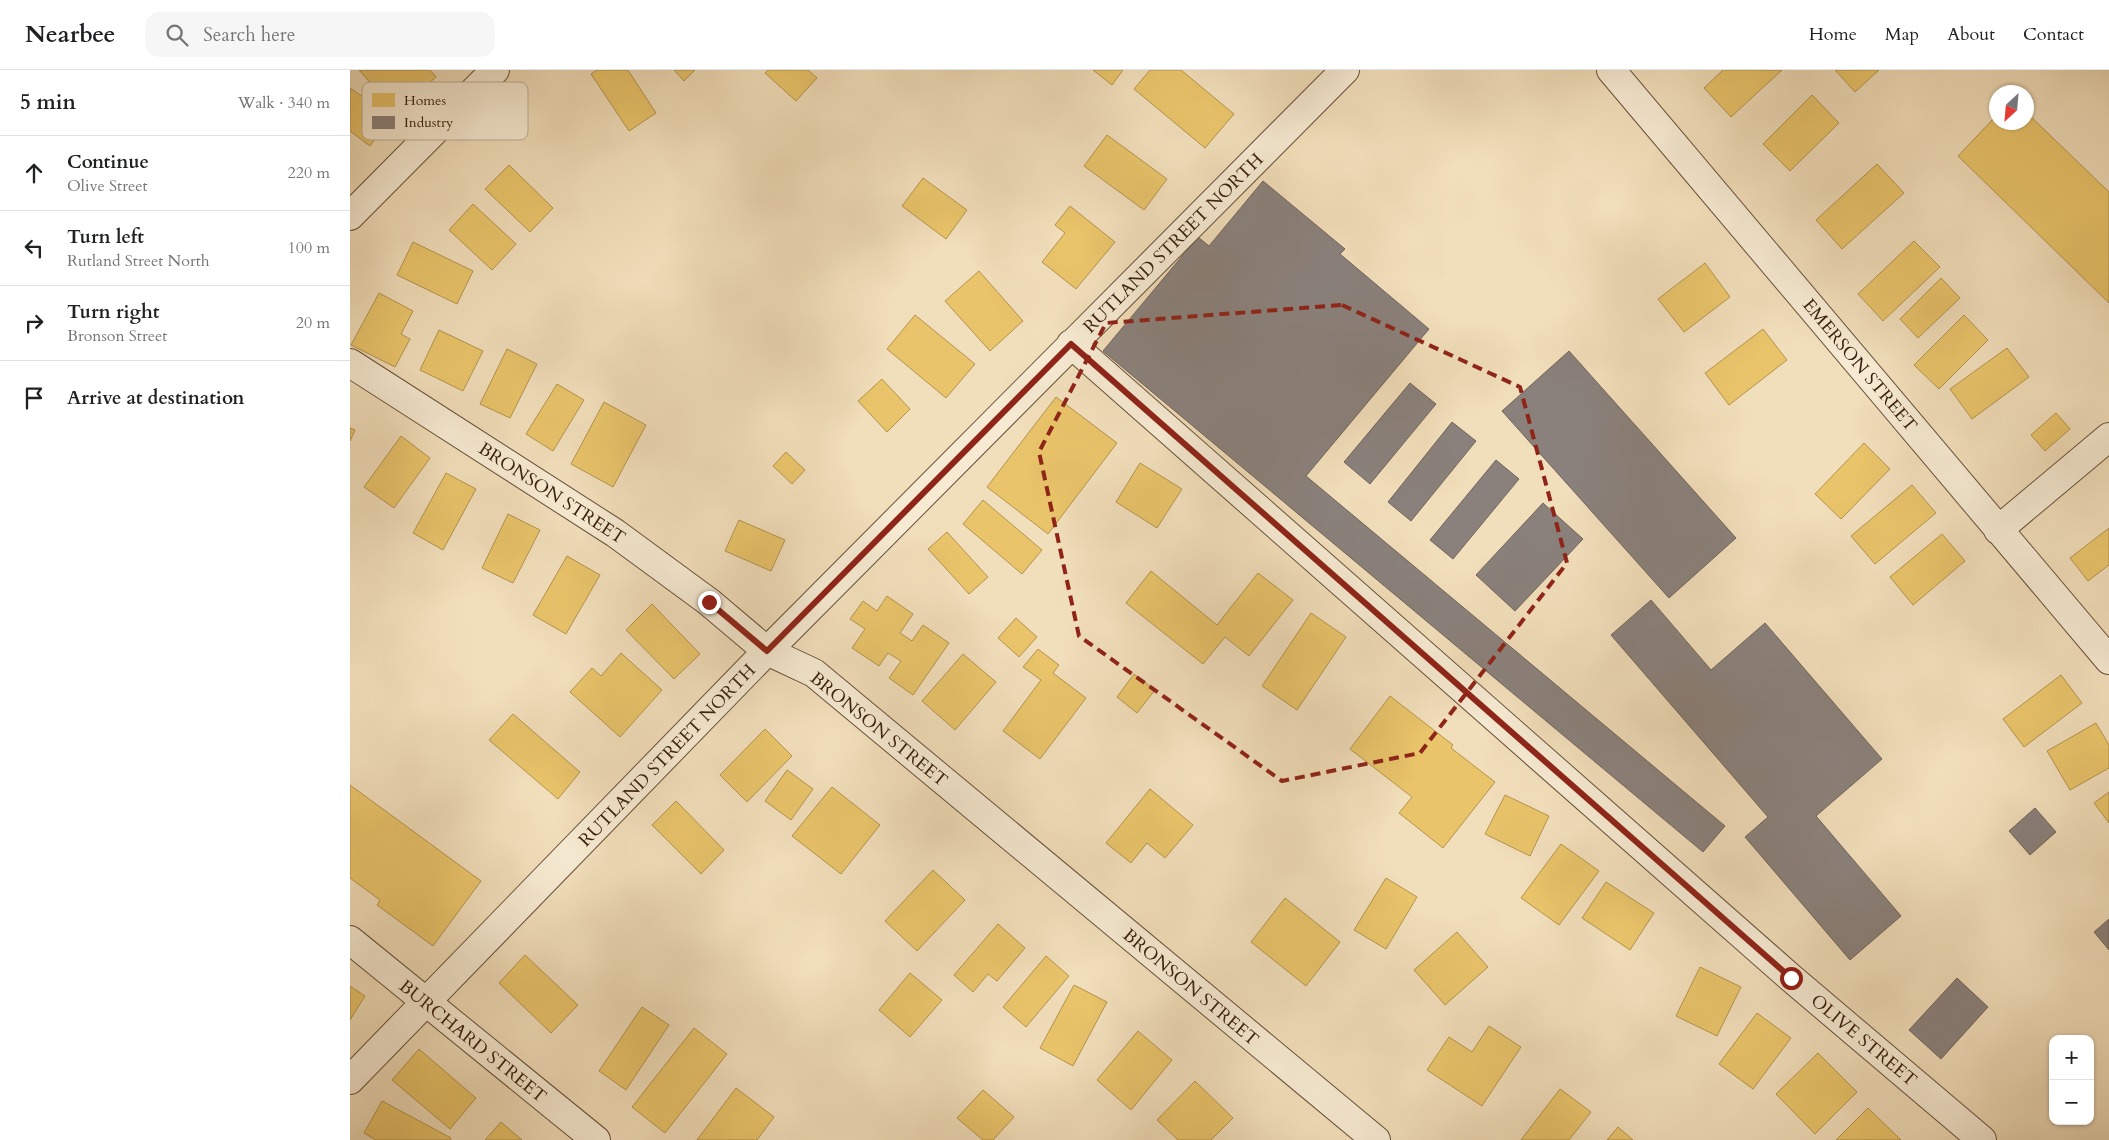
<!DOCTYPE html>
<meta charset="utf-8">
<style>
:root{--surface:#fff;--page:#f6f6f6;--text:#202124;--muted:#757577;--line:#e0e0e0}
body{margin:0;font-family:Cardo,serif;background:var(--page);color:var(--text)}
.controls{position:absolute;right:15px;bottom:15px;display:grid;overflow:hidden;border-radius:10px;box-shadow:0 1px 4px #0004}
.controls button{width:45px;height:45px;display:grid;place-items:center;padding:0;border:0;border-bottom:1px solid var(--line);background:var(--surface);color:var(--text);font:25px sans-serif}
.compass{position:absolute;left:1639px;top:15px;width:45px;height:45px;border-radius:50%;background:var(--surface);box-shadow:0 1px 4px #0004;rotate:206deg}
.stop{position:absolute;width:15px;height:15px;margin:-11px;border:4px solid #8f2418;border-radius:50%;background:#fff}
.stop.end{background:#8f2418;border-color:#fff;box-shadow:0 1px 5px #0008}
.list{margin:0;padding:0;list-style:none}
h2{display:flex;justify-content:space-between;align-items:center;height:65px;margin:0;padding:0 20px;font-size:21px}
h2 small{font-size:16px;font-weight:400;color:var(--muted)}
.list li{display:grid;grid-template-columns:32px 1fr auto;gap:15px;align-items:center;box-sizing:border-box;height:75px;padding:0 20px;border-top:1px solid var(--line)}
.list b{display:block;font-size:19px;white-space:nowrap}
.list p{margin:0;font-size:16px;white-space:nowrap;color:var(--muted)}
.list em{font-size:16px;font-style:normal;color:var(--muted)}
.icon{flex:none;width:28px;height:28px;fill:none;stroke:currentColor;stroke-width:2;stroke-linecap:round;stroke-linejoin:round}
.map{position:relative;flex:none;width:1759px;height:1070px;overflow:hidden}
header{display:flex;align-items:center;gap:30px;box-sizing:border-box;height:70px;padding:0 25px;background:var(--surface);border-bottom:1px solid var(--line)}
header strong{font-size:24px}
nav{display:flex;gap:28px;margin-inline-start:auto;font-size:18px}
.search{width:350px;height:45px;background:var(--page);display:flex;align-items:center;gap:12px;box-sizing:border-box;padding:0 18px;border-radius:15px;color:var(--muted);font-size:19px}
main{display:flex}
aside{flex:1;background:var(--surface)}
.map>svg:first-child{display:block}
.homes{fill:#e9c46a;stroke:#b4934e}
.industry{fill:#8a817c;stroke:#72645b}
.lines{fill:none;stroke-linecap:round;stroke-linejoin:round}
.street-casing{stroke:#685038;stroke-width:30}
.street{stroke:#f6ead2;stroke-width:28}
.route{stroke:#8f2418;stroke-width:6}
.marked{fill:none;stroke:#8f2418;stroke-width:4;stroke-dasharray:10 6;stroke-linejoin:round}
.labels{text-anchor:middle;stroke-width:5;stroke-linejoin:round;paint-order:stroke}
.street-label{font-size:18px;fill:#3a210d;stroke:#f6ead2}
.key{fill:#f6ead2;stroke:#beae97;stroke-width:1}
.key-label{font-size:14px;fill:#3a210d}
</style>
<header>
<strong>Nearbee</strong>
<div class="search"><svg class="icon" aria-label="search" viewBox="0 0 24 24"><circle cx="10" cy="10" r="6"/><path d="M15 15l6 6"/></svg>Search here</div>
<nav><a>Home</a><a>Map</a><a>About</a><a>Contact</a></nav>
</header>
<main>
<aside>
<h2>5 min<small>Walk · 340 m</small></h2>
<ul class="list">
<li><svg class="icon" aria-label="ahead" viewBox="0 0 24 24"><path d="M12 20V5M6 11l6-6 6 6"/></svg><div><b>Continue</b><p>Olive Street</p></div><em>220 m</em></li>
<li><svg class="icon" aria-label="left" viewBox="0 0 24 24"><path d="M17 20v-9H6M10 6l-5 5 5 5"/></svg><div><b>Turn left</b><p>Rutland Street North</p></div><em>100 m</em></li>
<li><svg class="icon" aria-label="right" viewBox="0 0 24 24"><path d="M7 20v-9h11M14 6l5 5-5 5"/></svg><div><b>Turn right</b><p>Bronson Street</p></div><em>20 m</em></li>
<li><svg class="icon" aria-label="arrive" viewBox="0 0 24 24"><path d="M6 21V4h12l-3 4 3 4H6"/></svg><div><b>Arrive at destination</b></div></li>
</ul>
</aside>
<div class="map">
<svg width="1759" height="1070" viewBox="0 0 1759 1070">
<rect width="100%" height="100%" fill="#f1deba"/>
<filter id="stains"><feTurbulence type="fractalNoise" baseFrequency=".004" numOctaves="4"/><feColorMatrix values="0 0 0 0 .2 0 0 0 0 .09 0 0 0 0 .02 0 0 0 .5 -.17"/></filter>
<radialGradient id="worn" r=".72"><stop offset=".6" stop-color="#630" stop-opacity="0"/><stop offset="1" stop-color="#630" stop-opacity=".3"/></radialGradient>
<path class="homes" d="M9,0h71l6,7 -40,35z
M247,0h31l28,43 -27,18 -38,-57z
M324,0h21l-11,11z
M418,0h40l9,8 -21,23 -31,-28z
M743,0h30l-11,15z
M800,0h31l53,44 -29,34 -71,-59z
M1373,0h59l-51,47 -27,-29z
M1485,0h44l-24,22z
M0,18l41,28 -21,30 -20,-15z
M1462,25l27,28 -49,48 -27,-27z
M1676,42l83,80v111l-151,-147 38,-40v6h30z
M757,65l60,44 -23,31 -60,-44z
M1527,94l27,29 -62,56 -26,-29z
M159,95l44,43 -23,24 -45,-43z
M573,108l44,32 -21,29 -44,-33z
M123,134l43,40 -24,26 -43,-40z
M720,136l45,36 -39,47 -34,-27 23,-29 -10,-8z
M1564,171l26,26 -57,54 -25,-27z
M63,172l60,29 -16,33 -60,-29z
M1355,193l25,34 -46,35 -26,-33z
M629,201l44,50 -33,30 -45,-50z
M1591,208l19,20 -42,40 -18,-19z
M29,223l34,18 -12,23 9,5 -15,28 -44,-22z
M565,245l60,49 -29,34 -59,-49z
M1614,245l24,25 -49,49 -25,-24z
M1413,259l24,31 -58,45 -24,-32z
M89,260l44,21 -20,40 -43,-21z
M1657,278l22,29 -57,42 -22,-30z
M157,279l30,15 -27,54 -30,-14z
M532,309l28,30 -23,23 -29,-31z
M207,314l27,16 -31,51 -27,-17z
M706,327l61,46 -69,91 -61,-47z
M254,332l42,23 -33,62 -42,-23z
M1706,343l14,16 -25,22 -14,-16z
M0,358l5,2 -5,11z
M51,366l29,22 -36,50 -30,-21z
M1514,373l26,26 -49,50 -26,-25z
M436,382l19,18 -13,14 -19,-18z
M790,393l42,26 -25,39 -41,-26z
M96,403l30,16 -33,61 -30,-17z
M1562,415l24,28 -61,51 -24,-28z
M633,430l59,50 -20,24 -59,-50z
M158,444l32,16 -27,53 -31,-15z
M389,450l46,20 -14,31 -46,-20z
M1759,458v37l-21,16 -18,-23z
M597,462l41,45 -19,17 -41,-45z
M1592,464l23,27 -52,44 -23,-28z
M217,486l33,19 -34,59 -33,-19z
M801,501l66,54 41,-52 35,27 -44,56 -24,-19 -22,27 -77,-61z
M537,526l26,18 -13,19 12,8 11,-16 26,18 -36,52 -24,-17 12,-17 -13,-8 -9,13 -27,-18 13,-19 -15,-10 13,-18 14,10z
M302,534l48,50 -26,25 -48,-49z
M961,543l35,24 -49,73 -35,-24z
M666,548l21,19 -18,20 -21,-19z
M688,579l21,16 -6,8 33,25 -46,61 -37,-28 38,-51 -18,-13z
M271,583l41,37 -42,47 -50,-45 22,-24 9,8z
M613,584l33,28 -41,48 -33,-29z
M784,604l21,16 -18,23 -20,-16z
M1711,605l21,28 -58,44 -21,-28z
M1040,626l63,49 -2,3 44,34 -52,66 -44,-35 13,-16 -62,-48z
M163,644l67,58 -22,27 -69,-59z
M1746,653l13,22v23l-39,22 -23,-39z
M415,659l27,27 -45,46 -27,-27z
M437,700l26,19 -22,31 -26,-19z
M0,715l131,96 -48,65 -56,-41 3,-5 -30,-22z
M482,717l48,38 -39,49 -49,-38z
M800,719l43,36 -28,33 -18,-15 -16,20 -25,-20z
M1759,722v31l-15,-20z
M1155,725l44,21 -19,40 -45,-22z
M326,731l48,49 -23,24 -49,-49z
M1211,774l38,27 -40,54 -38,-27z
M583,800l32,30 -48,51 -32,-30z
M1036,808l31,19 -31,52 -32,-19z
M1256,812l48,31 -24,37 -48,-32z
M935,828l55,44 -34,44 -55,-44z
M648,854l27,24 -28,33 -9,-7 -15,18 -19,-17z
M1107,862l31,35 -43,38 -31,-35z
M175,885l53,50 -27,28 -52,-50z
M696,886l23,20 -43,51 -23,-20z
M1350,897l41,20 -24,49 -41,-20z
M560,903l32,27 -32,37 -31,-27z
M724,915l33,17 -34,64 -33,-18z
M0,916l15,10 -15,24z
M292,937l27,18 -43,65 -27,-19z
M1407,943l34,25 -38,51 -34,-25z
M1139,956l32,21 -39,59 -55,-36 22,-33 23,15z
M344,958l33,26 -62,79 -33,-26z
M788,961l34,29 -41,50 -34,-30z
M69,979l57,49 -26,31 -58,-49z
M1468,983l39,39 -42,42 -39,-40z
M845,1011l38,37 -22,22h-33l-21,-20z
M386,1018l38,29 -17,23h-60z
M1210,1019l31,23 -22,28h-48z
M633,1020l31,27 -21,23h-10l-26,-22z
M32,1031l69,37 -1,2h-74l-12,-7z
M1518,1038l33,32h-65z
M151,1052l21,18h-37z
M1268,1057l15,13h-26z"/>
<path class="industry" d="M913,111l82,68 -5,5 89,75 -123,147 419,350 -22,26 -600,-501 95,-114 11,9z
M1219,281l167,187 -67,60 -167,-187z
M1060,313l26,21 -66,80 -26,-22z
M1102,352l24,19 -65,80 -23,-19z
M1146,390l23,19 -66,80 -23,-19z
M1193,433l40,36 -68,72 -39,-36z
M1301,530l60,70 54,-47 117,136 -66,57 85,100 -51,44 -105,-123 23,-20 -157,-182z
M1685,738l21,24 -26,23 -21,-24z
M1759,849v31l-15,-18z
M1607,908l31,29 -47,52 -32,-29z"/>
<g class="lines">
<g class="street-casing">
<path id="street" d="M1261,0l498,590
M0,146l145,-146
M721,274l720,634 191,162
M0,293l265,170 94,69 58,49 47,22 562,467
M1648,460l111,-93
M0,870l246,200
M0,1010l417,-429 578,-581"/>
</g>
<use href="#street" class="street"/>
</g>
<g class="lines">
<path class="route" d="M359,532l58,49 304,-307 720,634"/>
</g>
<path class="marked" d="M992,235l178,82 47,176 -147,190 -138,28 -203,-145 -40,-184 67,-129z"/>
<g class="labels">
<g class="street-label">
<text transform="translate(823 173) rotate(-45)" y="6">RUTLAND STREET NORTH</text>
<text transform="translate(1510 295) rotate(50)" y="6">EMERSON STREET</text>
<text transform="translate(202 423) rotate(33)" y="6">BRONSON STREET</text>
<text transform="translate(529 659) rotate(39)" y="6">BRONSON STREET</text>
<text transform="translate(317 685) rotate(-46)" y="6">RUTLAND STREET NORTH</text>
<text transform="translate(841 917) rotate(40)" y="6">BRONSON STREET</text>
<text transform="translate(1514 970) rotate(40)" y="6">OLIVE STREET</text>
<text transform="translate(123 971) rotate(39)" y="6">BURCHARD STREET</text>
</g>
</g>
<rect x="12" y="12" width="166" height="58" rx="8" class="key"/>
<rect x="22" y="23" width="23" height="14" fill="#e9c46a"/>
<rect x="22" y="46" width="23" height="13" fill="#8a817c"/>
<g class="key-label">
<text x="54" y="35">Homes</text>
<text x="54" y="57">Industry</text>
</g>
<rect width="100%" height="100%" filter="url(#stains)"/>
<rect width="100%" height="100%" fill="url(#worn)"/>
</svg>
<div class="controls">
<button>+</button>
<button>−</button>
</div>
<svg class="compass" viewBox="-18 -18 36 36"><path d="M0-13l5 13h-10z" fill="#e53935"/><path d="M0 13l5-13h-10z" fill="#757577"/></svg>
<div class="stop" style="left:1441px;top:908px"></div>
<div class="stop end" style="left:359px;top:532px"></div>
</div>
</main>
